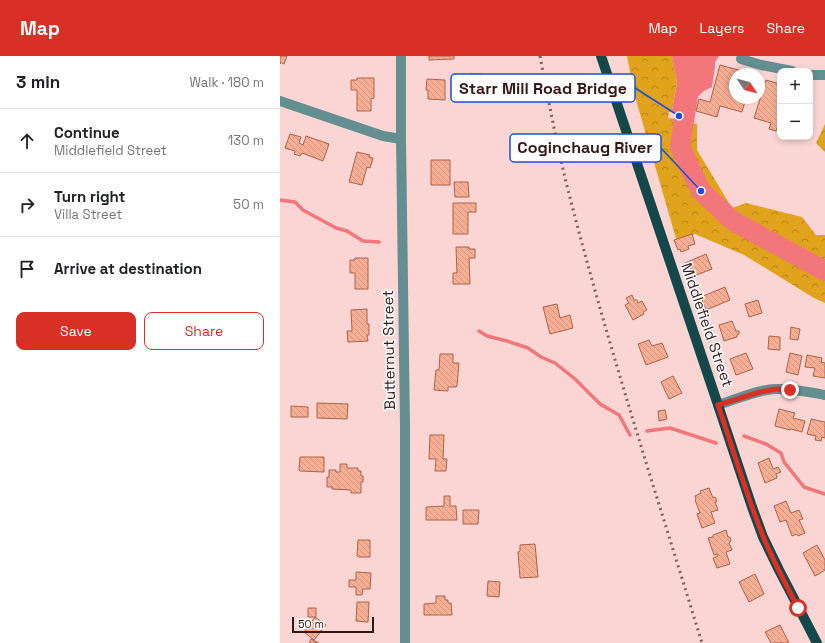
<!DOCTYPE html>
<meta charset="utf-8">
<style>
:root{--surface:#fff;--page:#f6f6f6;--text:#202124;--muted:#757577;--line:#e0e0e0;--accent:#d93025}
body{margin:0;font-family:"Space Grotesk",sans-serif;background:var(--page);color:var(--text)}
.controls{position:absolute;right:12px;top:12px;display:grid;overflow:hidden;border-radius:8px;box-shadow:0 2px 6px #0003}
.controls button{width:36px;height:36px;display:grid;place-items:center;padding:0;border:0;border-bottom:1px solid var(--line);background:var(--surface);color:var(--text);font:20px sans-serif}
.compass{position:absolute;left:449px;top:12px;width:36px;height:36px;border-radius:50%;background:var(--surface);box-shadow:0 2px 6px #0003;rotate:125deg}
.scale{position:absolute;left:12px;bottom:10px;width:82px;box-sizing:border-box;padding-left:4px;border:2px solid #361617;border-top:0;font-size:11px;line-height:14px;white-space:nowrap;color:#361617;-webkit-text-stroke:3px #fff;paint-order:stroke}
.stop{position:absolute;width:12px;height:12px;margin:-9px;border:3px solid #d93025;border-radius:50%;background:#fff}
.stop.end{background:#d93025;border-color:#fff;box-shadow:0 1px 4px #0008}
.list{margin:0;padding:0;list-style:none}
h2{display:flex;justify-content:space-between;align-items:center;height:52px;margin:0;padding:0 16px;font-size:17px}
h2 small{font-size:13px;font-weight:400;color:var(--muted)}
.list li{display:grid;grid-template-columns:26px 1fr auto;gap:12px;align-items:center;box-sizing:border-box;height:64px;padding:0 16px;border-top:1px solid var(--line)}
.list b{display:block;font-size:15px;white-space:nowrap}
.list p{margin:0;font-size:13px;white-space:nowrap;color:var(--muted)}
.list em{font-size:13px;font-style:normal;color:var(--muted)}
.actions{display:flex;gap:8px;padding:12px 16px}
.actions a{flex:1;padding:9px 0;border:1px solid var(--accent);border-radius:8px;text-align:center;font-size:14px;color:var(--accent)}
.actions .main{background:var(--accent);color:#fff}
.icon{flex:none;width:22px;height:22px;fill:none;stroke:currentColor;stroke-width:2;stroke-linecap:round;stroke-linejoin:round}
.map{position:relative;flex:none;width:545px;height:587px;overflow:hidden}
header{display:flex;align-items:center;gap:24px;box-sizing:border-box;height:56px;padding:0 20px;background:var(--accent);color:#fff}
header strong{font-size:19px}
nav{display:flex;gap:22px;margin-inline-start:auto;font-size:14px}
main{display:flex}
aside{flex:1;background:var(--surface)}
.map>svg:first-child{display:block}
.forest{fill:url(#forest-crowns)}
.water{fill:#f3777a}
.pier{fill:#fad5d4}
.lines{fill:none;stroke-linecap:round;stroke-linejoin:round}
.stream{stroke:#f3777a;stroke-width:3.5}
.river{stroke:#f3777a;stroke-width:20}
.building{fill:url(#building-back-hatch);stroke:#ac6248}
.minor{stroke:#648f91;stroke-width:10}
.major{stroke:#14474a;stroke-width:10}
.rail{stroke:#815f60;stroke-width:3;stroke-dasharray:2 4;stroke-linecap:butt}
.route{stroke:#d93025;stroke-width:5}
.labels{text-anchor:middle;stroke-width:3;stroke-linejoin:round;paint-order:stroke}
.street-label{font-size:15px;fill:#361617;stroke:#fff}
.leader{fill:none;stroke:#1d4ed8;stroke-width:1.5}
.callout-dot{fill:#1d4ed8;stroke:#fff;stroke-width:1.5}
.callout{fill:#fff;stroke:#1d4ed8;stroke-width:1.5}
.callout-label{font-size:16px;text-anchor:middle;font-weight:bold;fill:#361617}
</style>
<header>
<strong>Map</strong>
<nav><a>Map</a><a>Layers</a><a>Share</a></nav>
</header>
<main>
<aside>
<h2>3 min<small>Walk · 180 m</small></h2>
<ul class="list">
<li><svg class="icon" aria-label="ahead" viewBox="0 0 24 24"><path d="M12 20V5M6 11l6-6 6 6"/></svg><div><b>Continue</b><p>Middlefield Street</p></div><em>130 m</em></li>
<li><svg class="icon" aria-label="right" viewBox="0 0 24 24"><path d="M7 20v-9h11M14 6l5 5-5 5"/></svg><div><b>Turn right</b><p>Villa Street</p></div><em>50 m</em></li>
<li><svg class="icon" aria-label="arrive" viewBox="0 0 24 24"><path d="M6 21V4h12l-3 4 3 4H6"/></svg><div><b>Arrive at destination</b></div></li>
</ul>
<div class="actions"><a class="main">Save</a><a>Share</a></div>
</aside>
<div class="map">
<svg width="545" height="587" viewBox="0 0 545 587">
<defs>
<pattern id="forest-crowns" width="20" height="18" patternUnits="userSpaceOnUse"><rect width="20" height="18" fill="#e0a31b"/><path d="M2 6a3 3 0 1 1 6 0M12 15a3 3 0 1 1 6 0" fill="none" stroke="#b68417"/></pattern>
<pattern id="building-back-hatch" width="6" height="6" patternUnits="userSpaceOnUse"><rect width="6" height="6" fill="#f6af95"/><path d="M-1 5l2 2M0 0l6 6M5-1l2 2" fill="none" stroke="#d49680"/></pattern>
</defs>
<rect width="100%" height="100%" fill="#fad5d4"/>
<path class="forest" d="M347,0h45l5,27 -7,37 27,4v26l35,58 14,-5 56,14 14,18h9v68l-11,-5 -70,-43 -49,-21 -18,8 -43,-149z
M545,68v28l-9,-9z"/>
<path class="water" d="M392,0h47l-4,6v4l-3,21 -8,4 -9,8 -5,24 -20,-2 7,-38z"/>
<path class="pier" d="M389,56l24,3 -1,6 -24,-3z"/>
<g class="lines">
<path class="stream" d="M0,144l15,2 8,8 33,18 11,3 16,10 16,1
M199,275l8,5 20,5 21,7 13,9 14,6 20,16 25,25 19,11 11,20
M367,375l23,-3 46,15
M464,380l22,8 15,9 3,9 20,25 21,7"/>
<path class="river" d="M411,0l-2,33 -9,58 21,44 32,30 92,50"/>
</g>
<path class="building" d="M0,0h7l-3,8 -4,-2v2z
M149,0h25v3l-25,1z
M440,9l33,9h-18v24h11l-4,14 -22,-6 -3,11 -21,-6 3,-12 11,3z
M190,18h13v14h-13z
M77,22h17v20l-3,1v12h-14v-21h-6v-10h6z
M147,23l18,1v20l-17,-1v-9h-2z
M486,24l14,4v42h-2l-2,5 -7,-2 2,-6 -17,-5z
M10,78l11,3 -2,6 4,2 3,-9 23,8 -6,17 -21,-8 -2,3 -6,-2 1,-3 -10,-3z
M77,96l13,3 -1,2 4,1 -3,10 -3,-1 -5,18 -13,-3z
M151,104h19v25h-19z
M174,126h14l1,15h-14z
M173,147h23v9h-8v22h-15z
M412,178l3,10 -7,2 1,3 -8,3 -1,-3 -2,1 -4,-10z
M176,191h13v2h6v9h-6l1,26h-17v-11h4z
M426,198l6,15 -21,8 -6,-14z
M75,202h13v31h-13v-16h-5v-13h5z
M445,231l5,13 -24,10 -5,-13z
M352,239l2,5h3l1,3 4,-2 5,9 -4,2 1,2 -11,6 -8,-15 4,-2 -3,-5z
M478,244l4,13 -13,4 -4,-13z
M277,248l3,14 10,-3 3,13 -23,6 -7,-27z
M87,253v15h2v11h-2l1,6 -20,1 -1,-11h5l-1,-21z
M452,265l4,10h3v3l-2,1v2l-13,4 -5,-16z
M511,271l9,2 -2,11 -8,-1z
M489,280l11,1v13l-12,-1z
M369,284l3,6 10,-3 6,14 -22,8 -8,-21z
M466,297l7,16 -17,6 -6,-16z
M510,297l12,3 -4,19 -12,-3z
M160,298h13v9h6l-2,23 -1,1h-8v4l-14,-1 2,-20h3z
M527,299l15,3 -1,4 4,1v15l-12,-2 2,-8 -10,-1z
M393,320l9,17 -13,6 -8,-17z
M37,347l31,1 -1,15 -30,-1z
M11,350l17,1v10h-17z
M499,353l16,4 -2,5 12,3 -3,11 -11,-3 -1,1 -15,-4z
M385,354l2,9 -8,2 -1,-10z
M531,363l14,3v16l-3,-1 -1,4 -6,-1 1,-4 -9,-2 4,-14z
M150,379h14l-1,24h4l-1,12h-11l1,-12h-7z
M20,401h24v15l-24,-1 -1,-1z
M489,402l4,11 5,-2 3,5 -5,2 1,4 -12,5 -7,-20z
M60,408h7v4h11v3h3v5h2v6h-2v11h-10v-3l-19,-1v-2h-5v-10h2v-7h7v2h4z
M429,432l4,10 2,-1 2,4 -2,1 3,8 -7,2 4,11 -13,5 -5,-14 3,-1 -5,-13 1,-1 -1,-3 6,-3 -1,-2z
M164,440h6v10h6l1,14h-31v-13l18,-1z
M506,445l5,12 8,-3 4,9 -4,1 6,13 -7,3 -1,-2 -5,2 -6,-16 -6,2 -6,-16z
M183,454h16l-1,14h-15z
M446,474l2,7h2l1,4 -2,2 3,7 -6,2 4,12 -13,4 -4,-10 5,-2 -1,-2 -3,1 -6,-17 5,-1v-2z
M78,484h12v17h-11l-2,-1z
M255,488l3,33 -18,1 -2,-26 2,-1v-6z
M537,489l8,15v10l-10,6 -12,-23z
M76,516l15,1 -1,16h-7l-1,6h-6v-8h-7v-7h7z
M475,518l9,20 -15,8 -10,-20z
M208,525l12,1 -1,15 -12,-1z
M156,540h9v4h3v3h3l1,12h-28v-11l12,-1z
M77,546h12l-1,20 -12,-1z
M28,552h8v9h-8z
M35,561l11,8 -12,15 -10,-8z
M500,569l9,18h-18l-6,-11z
M31,583l8,4h-10z"/>
<g class="lines">
<path class="minor" d="M121,0v83l4,288v216
M461,3l20,6 31,6
M530,19h15
M0,45l103,35 18,3
M438,349c19,-6 38,-15 57,-16 17,-1 34,3 50,6"/>
<path class="major" d="M321,0l117,349 34,102 11,30 16,33 38,73"/>
<path class="rail" d="M260,0c8,42 16,84 26,126 39,155 89,308 136,461"/>
</g>
<g class="lines">
<path class="route" d="M510,334l-14,-1 -16,3 -42,13c15,44 28,89 45,131 10,25 23,48 35,72"/>
</g>
<g class="labels">
<g class="street-label">
<text transform="translate(427 269) rotate(71)" y="5">Middlefield Street</text>
<text transform="translate(109 294) rotate(-91)" y="5">Butternut Street</text>
</g>
</g>
<path class="leader" d="M399 60L355 32M421 135L381 92"/>
<g class="callout-dot">
<circle cx="399" cy="60" r="4"/>
<circle cx="421" cy="135" r="4"/>
</g>
<g class="callout">
<rect x="171" y="18" width="184" height="28" rx="4"/>
<rect x="230" y="78" width="151" height="28" rx="4"/>
</g>
<g class="callout-label">
<text x="263" y="38">Starr Mill Road Bridge</text>
<text x="305" y="97">Coginchaug River</text>
</g>
</svg>
<div class="controls">
<button>+</button>
<button>−</button>
</div>
<svg class="compass" viewBox="-18 -18 36 36"><path d="M0-13l5 13h-10z" fill="#e53935"/><path d="M0 13l5-13h-10z" fill="#757577"/></svg>
<div class="scale">50 m</div>
<div class="stop" style="left:518px;top:552px"></div>
<div class="stop end" style="left:510px;top:334px"></div>
</div>
</main>
